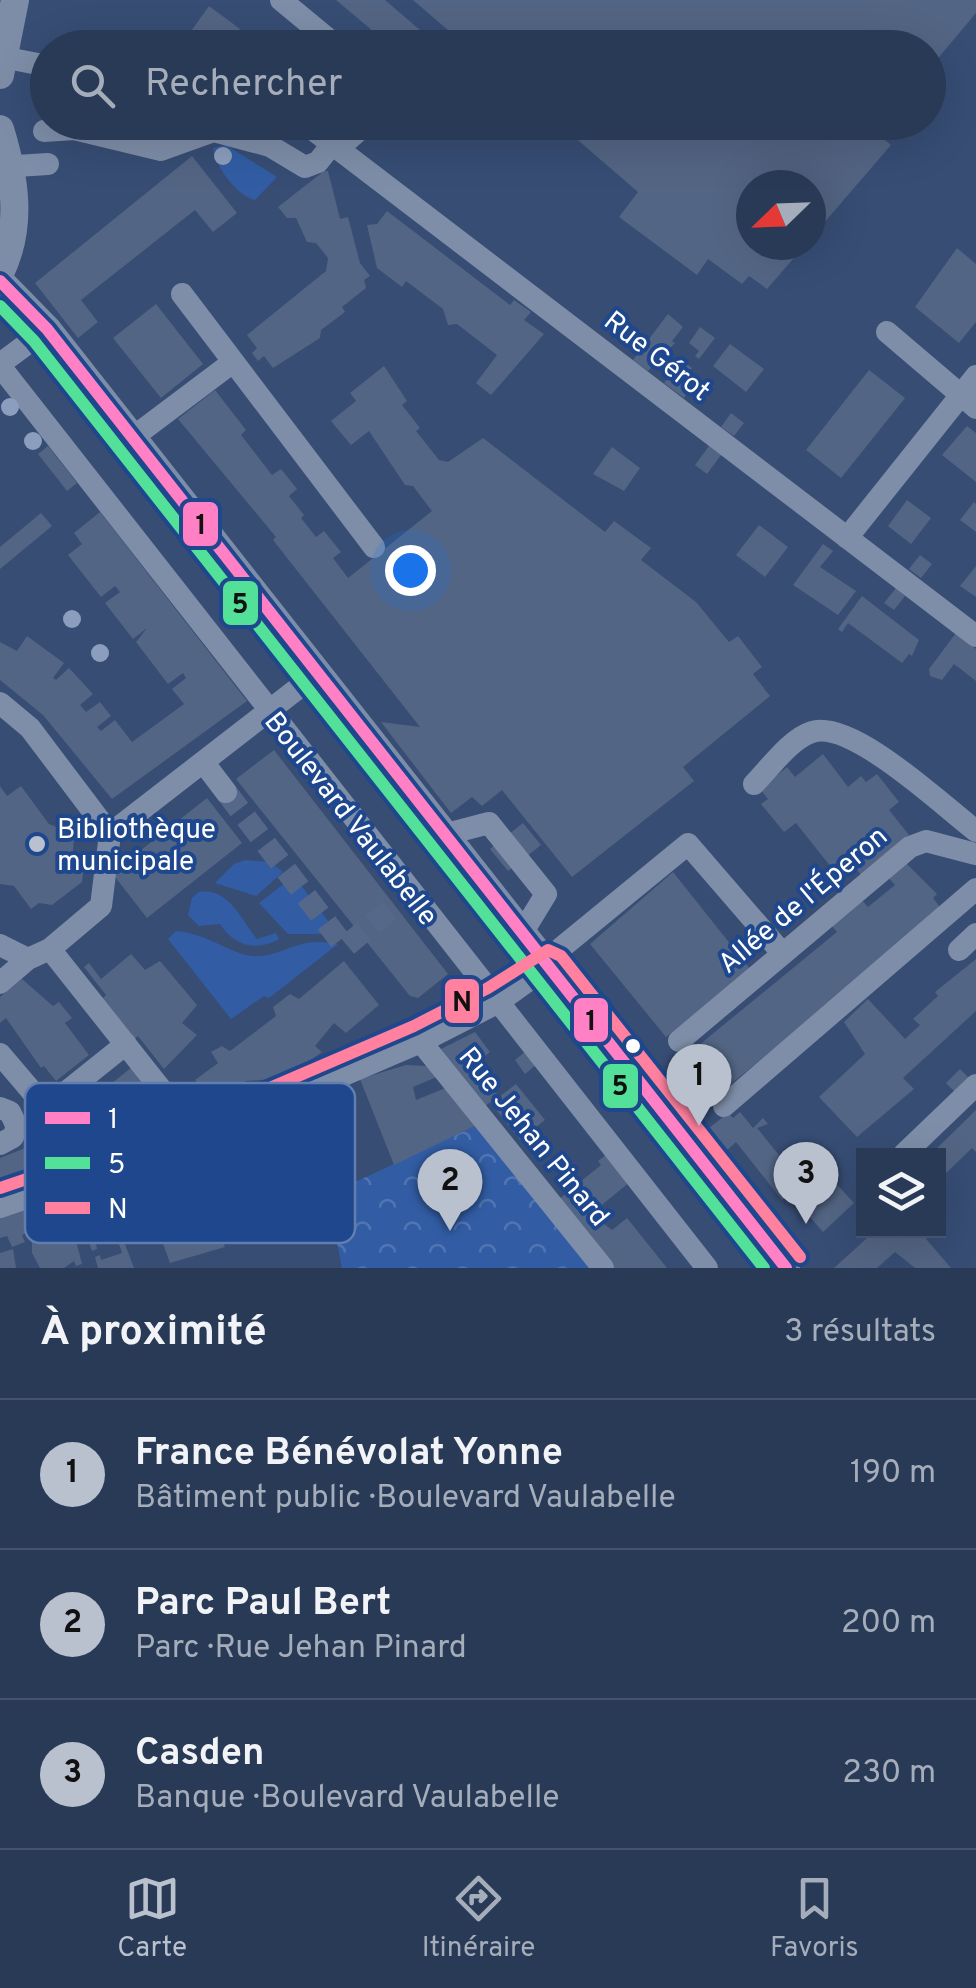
<!DOCTYPE html>
<html lang="fr">
<meta charset="utf-8">
<style>
:root{--surface:#293a57;--page:#354561;--text:#f1f3f6;--muted:#a5adba;--line:#45546d;--accent:#b9c1ce}
body{margin:0;font-family:Overpass,sans-serif;background:var(--page);color:var(--text)}
.controls{position:absolute;right:30px;bottom:30px;display:grid;overflow:hidden;border-radius:0px;box-shadow:0 10px 40px #0002}
.controls button{width:90px;height:90px;display:grid;place-items:center;padding:0;border:0;border-bottom:2px solid var(--line);background:var(--surface);color:var(--text);font:50px sans-serif}
.compass{position:absolute;left:736px;top:170px;width:90px;height:90px;border-radius:50%;background:var(--surface);box-shadow:0 10px 40px #0002;rotate:247deg}
.you{position:absolute;left:410px;top:570px;width:35px;height:35px;margin:-25px;border:8px solid #fff;border-radius:50%;background:#1a73e8;box-shadow:0 0 0 15px #1a73e833}
.badge{display:grid;place-items:center;width:65px;height:65px;border-radius:50%;background:var(--accent);color:#111;font-size:32px;font-weight:700}
.pin{position:absolute;translate:-50% -82px;filter:drop-shadow(0 2px 5px #0008)}
.pin::after{content:'';position:absolute;top:52px;width:35px;height:30px;background:inherit;clip-path:polygon(0 0,100% 0,50% 100%)}
.list{margin:0;padding:0;list-style:none}
h2{display:flex;justify-content:space-between;align-items:center;height:130px;margin:0;padding:0 40px;font-size:42px}
h2 small{font-size:32px;font-weight:400;color:var(--muted)}
.list li{display:grid;grid-template-columns:65px 1fr auto;gap:30px;align-items:center;box-sizing:border-box;height:150px;padding:0 40px;border-top:2px solid var(--line)}
.list b{display:block;font-size:38px;white-space:nowrap}
.list p{margin:0;font-size:32px;white-space:nowrap;color:var(--muted)}
.list em{font-size:32px;font-style:normal;color:var(--muted)}
.icon{flex:none;width:55px;height:55px;fill:none;stroke:currentColor;stroke-width:2;stroke-linecap:round;stroke-linejoin:round}
.map{position:relative;flex:none;width:976px;height:1268px;overflow:hidden}
.search{position:absolute;background:var(--surface);box-shadow:0 10px 40px #0002;left:30px;right:30px;top:30px;height:110px;display:flex;align-items:center;gap:25px;box-sizing:border-box;padding:0 35px;border-radius:55px;color:var(--muted);font-size:38px}
.sheet{height:580px;background:var(--surface)}
nav{display:flex;justify-content:space-around;align-items:center;box-sizing:border-box;height:140px;border-top:2px solid var(--line);background:var(--surface);font-size:28px;color:var(--muted)}
nav a{display:grid;justify-items:center;gap:5px}
nav .on{color:var(--accent)}
.map>svg:first-child{display:block}
.grass{fill:#325da4}
.forest{fill:url(#forest-crowns)}
.building{fill:#536584}
.lines{fill:none;stroke-linecap:round;stroke-linejoin:round}
.minor-tunnel{stroke:#556889;stroke-width:22;stroke-dasharray:22 11;stroke-linecap:butt}
.minor{stroke:#7e8ea8;stroke-width:22}
.major{stroke:#7e8da7;stroke-width:28}
.bus-1-casing{stroke:#1e478d;stroke-width:20}
.bus-2-casing{stroke:#1e478d;stroke-width:20}
.bus-3-casing{stroke:#1e478d;stroke-width:20}
.bus-1{stroke:#ff80c5;stroke-width:12}
.bus-2{stroke:#53e098;stroke-width:12}
.bus-3{stroke:#ff809f;stroke-width:12}
.tree{fill:#8c9ebd}
.poi-dot{fill:#b9c1ce;stroke:#1e478d;stroke-width:4}
.bus-dot{fill:#fff;stroke:#1e478d;stroke-width:4}
.labels{text-anchor:middle;stroke-width:8;stroke-linejoin:round;paint-order:stroke}
.street-label{font-size:28px;fill:#fff;stroke:#1e478d}
.poi-label{font-size:28px;fill:#fff;stroke:#1e478d;text-anchor:start}
.key{fill:#1e478d;stroke:#627eaf;stroke-width:2.5}
.key-label{font-size:28px;fill:#fff}
.line-badge{stroke:#1e478d;stroke-width:4}
.pale-badge-label{font-size:28px;text-anchor:middle;font-weight:bold;fill:#111}
</style>
<div class="map">
<svg width="976" height="1268" viewBox="0 0 976 1268">
<defs>
<pattern id="forest-crowns" width="20" height="18" patternUnits="userSpaceOnUse" patternTransform="scale(2.5)"><rect width="20" height="18" fill="#325da4"/><path d="M2 6a3 3 0 1 1 6 0M12 15a3 3 0 1 1 6 0" fill="none" stroke="#5175b2"/></pattern>
</defs>
<rect width="100%" height="100%" fill="#374d74"/>
<path class="grass" d="M226,145l51,32 -22,23c-19,-5 -39,-33 -42,-52z
M245,860l25,2 13,10 -27,24 -41,-13 19,-19z
M294,876l41,54 -6,4h-41l-29,-31z
M199,892c29,-5 42,27 58,47l19,-6 3,6c-22,13 -45,7 -59,-15l-21,2 -11,-11 4,-17z
M176,931c33,3 52,22 76,25 32,2 44,-21 86,-12l-69,54 -5,-2 -33,23 -63,-80z"/>
<path class="forest" d="M479,1124l116,144h-253l-14,-73z"/>
<path class="building" d="M336,0h49l49,42 -5,6h-36z
M413,0h563v13l-47,56v-21h-460z
M209,6l31,23 -13,19h-14l-22,-17z
M137,122h34l-2,9z
M557,122h326l-8,10 16,13 -80,93v-53h-60v60h54l-38,44 -18,-13 -7,8 -34,-25 -11,16 -78,-58 19,-25z
M192,156l45,57 -24,19 -18,-22 -114,90 17,22 -20,16 -43,-55z
M324,171h4l12,48 8,-2 12,46 10,13 -6,4 2,8 -24,19 3,5 -24,18 -1,8 -47,30 -9,-12 -6,5 -6,-8 5,-5 -10,-13 79,-64 2,-13 -12,-15 -9,-1 -11,-24h-9l-9,-11z
M387,211l123,94 4,-5 17,12 -7,8 20,14 -53,61 -15,-12 21,-28 -40,-31 -9,1 -5,-16 -37,-28 -4,6 -25,-19 -10,-43 10,-1z
M957,248l19,16v58l-17,21 -44,-36z
M156,304l47,60 -42,34 -48,-60z
M668,314l15,13 -11,14 3,2 -27,28 -15,-11z
M700,327l15,11 -16,21 -4,-3 4,-5 -10,-8z
M730,344l34,25 -18,23 -33,-26z
M683,361l9,7 -5,6 9,8 -12,16 -20,-15z
M384,366l23,35 -5,4 18,23 -4,3 23,29 9,2 35,-24 122,94 9,-11 37,27 -10,12 55,42 33,40 9,-6 24,31 -9,7 17,22 -87,71 11,14 -122,96 -70,-87 -20,16 -10,-9 -21,16 -70,-91 39,5 -147,-187 3,-3 -98,-118 37,-29 31,40 -5,5 31,40 9,-6 16,20 -8,7 15,19 -3,3 15,19 8,-6 17,21 -8,6 15,20 84,-67 -19,-25 -8,-1 -36,-54 -18,14 -20,-24 25,-20 -6,-8z
M869,370l36,28 -64,80 -35,-28z
M731,413l13,10 -10,13 -13,-9z
M967,426l9,7v49l-34,-27z
M48,446l29,37 -10,8 -29,-37z
M709,446l12,9 -14,19 -12,-9z
M612,447l28,21 -16,23 -31,-17z
M907,500l24,18 -20,26 -23,-18z
M974,502l2,2v28l-16,-12z
M100,512l147,189 -135,98 -69,-84 -43,-35v-38l17,9 10,-15 37,27 -11,15 3,2 13,-12 24,26 -13,11 6,7 14,-10 11,14 -14,11 4,4 14,-11 17,22 52,-38 -12,-15 14,-11 -3,-5 -15,11 -32,-42 11,-14 -14,11 -28,-36 15,-11 -5,-6 -14,11 -33,-42 14,-11 -8,-11z
M41,513l11,13 -52,43v-22z
M759,525l29,22 -23,30 -29,-22z
M823,544l10,7 -13,16 36,24 -18,24 -45,-30z
M920,555l12,9 -11,14 -12,-9z
M976,566v31l-16,-11z
M896,588l9,8 -11,14 -10,-7z
M862,596l57,44 -7,16 -3,-2 -7,9 -54,-40 -6,9 -4,-3z
M956,633l20,16v32l-22,-17 -12,16 -12,-4 -1,-7z
M274,750l174,224 -30,24 -8,-2 -174,-217z
M823,754l25,33 13,-11 5,6 11,-8 22,28 -10,8 20,25 -48,40 -11,-14 -7,5 -4,-5 -8,6 -35,-44 -12,9 -23,-28 7,-5 -8,-10 27,-22 8,10z
M0,786l7,10 14,-10 28,38 25,10 -1,19 12,2 -3,27 -30,23 -13,-2 -8,6 -17,-23 -14,-2z
M207,798l35,45 -95,75 -35,-45z
M523,823l18,22 -33,26 -18,-22z
M904,861l33,33 -4,4 11,14 -253,204 -31,-39 177,-145 -7,-8 31,-25 7,8 27,-22 -9,-10z
M673,872l78,98 -85,67 -76,-93z
M131,954l14,16 15,-9 37,44 -15,18 15,12 -33,34 -26,-33 -5,4 -32,-40 5,-5 -22,-28 5,-4 12,16z
M976,959v52l-73,67 11,11 -57,48 -38,-40 46,-43 -21,-32 24,-23 37,40 15,-14 -7,-6 25,-23 -3,-4z
M344,961l35,44 -33,28 -12,-10 -19,23 7,6 -36,26 -40,3 -35,20 -16,-21 23,-17 -7,-11 11,-6 8,5 46,-35 -3,-9 17,-13 9,5z
M22,979l31,27 6,-4 13,16 -7,5 24,32 -33,26 -12,-15 -3,2 -35,-50 -6,5v-26z
M475,1032l15,20 -17,13 26,32 17,-13 29,36 -25,20 -30,-38 -7,6 -46,-57z
M526,1051l10,14 -11,9 -10,-14z
M406,1065l21,1 12,10 -26,11 3,13 32,-13 31,37 -85,41 -34,-86z
M132,1067l21,26 -1,10h6l-3,29 -6,-1 -1,9 -148,51v-33l94,-37 5,13 28,-10 -2,-22 -14,-18z
M960,1069l10,10 -14,14 -10,-10z
M976,1110v42l-4,-4 -33,32v-24h-10z
M740,1112l13,16 10,-10 5,6 -11,4 44,54 18,-17 35,38 -31,29 -34,-39 -7,7 -46,-58 -14,13 -18,-23 24,-19 5,5z
M212,1143l19,55 -1,11 -36,20 11,4 13,-4 7,18 -55,16 -12,-33 8,-3 5,12 17,-5 -3,-7 6,-6 -24,-61z
M607,1154l23,28 -32,26 3,4 -6,5 17,13 15,-12 40,50h-53l-56,-68 43,-35 -3,-4z
M162,1162l15,41 -25,10 7,20 -7,2 -13,-40 -28,8 9,24 -19,6 -4,-11 -5,2 5,25 -5,2 -11,-30 -9,4 10,39 -6,2 -2,-5 -10,7h-24l-8,-15v-11l7,-3 -4,-9 -13,5 3,7 -13,5 -5,-11 -7,2v-24z
M876,1230h60l-10,9 25,29h-36l-20,-16 -18,16h-43z
M123,1239l11,29h-36l-3,-11 5,-2 1,5 21,-7 -3,-9z
M13,1249l3,19h-16v-15z"/>
<g class="lines">
<path class="minor-tunnel" d="M226,792l119,155 48,-40"/>
<path class="minor" d="M281,0l58,48
M2,57l46,9
M303,122l673,514
M44,131l30,-2 87,21 53,-19 56,15 35,21 13,-5 15,-19
M339,148l29,-26
M0,167l48,-3
M182,294l192,253
M887,332l89,76
M0,364l47,-35
M0,366l707,902
M132,438l101,-76
M847,538l129,-162
M0,703l30,25 80,106
M204,763l22,29
M754,784c16,-16 36,-45 58,-52 40,-13 131,74 164,99
M110,834l209,-162
M443,835l46,-12 57,71 -25,41
M0,945l28,14 22,-10 51,-43 9,-72
M50,949l149,188
M959,950l17,-16
M0,983l28,-24
M679,1041l231,-194 16,-6 50,13
M421,1042l182,226
M0,1054l46,54 80,-64
M724,1106l252,-217
M0,1108l10,4 7,15 -4,10 -13,7
M199,1137l-5,-20 13,-10 36,-11
M904,1154l72,-69
M0,1207l183,-63 238,-102 76,-39 50,-36 14,-19 127,-104 95,110"/>
<path class="major" d="M0,75l15,-75
M0,129c15,49 23,97 0,144
M0,281l47,48 739,939"/>
<g class="bus-1-casing">
<path id="bus-1" d="M0,281l47,48 739,939"/>
</g>
<g class="bus-2-casing">
<path id="bus-2" d="M0,306l34,35 730,927"/>
</g>
<g class="bus-3-casing">
<path id="bus-3" d="M0,1188l177,-60 237,-102 74,-38 60,-38 13,6 239,301"/>
</g>
<use href="#bus-1" class="bus-1"/>
<use href="#bus-2" class="bus-2"/>
<use href="#bus-3" class="bus-3"/>
</g>
<g class="tree">
<circle cx="223" cy="156" r="9"/>
<circle cx="10" cy="407" r="9"/>
<circle cx="33" cy="441" r="9"/>
<circle cx="72" cy="619" r="9"/>
<circle cx="100" cy="653" r="9"/>
</g>
<circle class="poi-dot" cx="37" cy="844" r="10"/>
<circle class="bus-dot" cx="633" cy="1046" r="9"/>
<g class="labels">
<g class="street-label">
<text transform="translate(658 355) rotate(38)" y="10">Rue Gérot</text>
<text transform="translate(352 818) rotate(52)" y="10">Boulevard Vaulabelle</text>
<text transform="translate(802 899) rotate(-40)" y="10">Allée de l'Éperon</text>
<text transform="translate(535 1136) rotate(51)" y="10">Rue Jehan Pinard</text>
</g>
<g class="poi-label">
<text x="57" y="838">Bibliothèque<tspan x="57" dy="32">municipale</tspan></text>
</g>
</g>
<rect x="25" y="1083" width="330" height="160" rx="15" class="key"/>
<rect x="45" y="1112" width="45" height="12" fill="#ff80c5"/>
<rect x="45" y="1157" width="45" height="12" fill="#53e098"/>
<rect x="45" y="1202" width="45" height="12" fill="#ff809f"/>
<g class="key-label">
<text x="108" y="1128">1</text>
<text x="108" y="1173">5</text>
<text x="108" y="1218">N</text>
</g>
<g class="line-badge">
<rect x="181" y="500" width="39" height="48" rx="10" fill="#ff80c5"/>
<rect x="221" y="579" width="39" height="48" rx="10" fill="#53e098"/>
<rect x="443" y="977" width="38" height="48" rx="10" fill="#ff809f"/>
<rect x="572" y="996" width="38" height="48" rx="10" fill="#ff80c5"/>
<rect x="601" y="1062" width="39" height="48" rx="10" fill="#53e098"/>
</g>
<g class="pale-badge-label">
<text x="201" y="534">1</text>
<text x="240" y="613">5</text>
<text x="462" y="1011">N</text>
<text x="591" y="1030">1</text>
<text x="620" y="1095">5</text>
</g>
</svg>
<div class="controls">
<button><svg class="icon" aria-label="layers" viewBox="0 0 24 24"><path d="M12 4l9 5-9 5-9-5zM3 14l9 5 9-5"/></svg></button>
</div>
<svg class="compass" viewBox="-18 -18 36 36"><path d="M0-13l5 13h-10z" fill="#e53935"/><path d="M0 13l5-13h-10z" fill="#a5adba"/></svg>
<div class="you"></div>
<div class="pin badge" style="left:699px;top:1126px">1</div>
<div class="pin badge" style="left:450px;top:1231px">2</div>
<div class="pin badge" style="left:806px;top:1224px">3</div>
<div class="search"><svg class="icon" aria-label="search" viewBox="0 0 24 24"><circle cx="10" cy="10" r="6"/><path d="M15 15l6 6"/></svg>Rechercher</div>
</div>
<section class="sheet">
<h2>À proximité<small>3 résultats</small></h2>
<ul class="list">
<li><span class="badge">1</span><div><b>France Bénévolat Yonne</b><p>Bâtiment public · Boulevard Vaulabelle</p></div><em>190 m</em></li>
<li><span class="badge">2</span><div><b>Parc Paul Bert</b><p>Parc · Rue Jehan Pinard</p></div><em>200 m</em></li>
<li><span class="badge">3</span><div><b>Casden</b><p>Banque · Boulevard Vaulabelle</p></div><em>230 m</em></li>
</ul>
</section>
<nav>
<a class="on"><svg class="icon" aria-label="map" viewBox="0 0 24 24"><path d="M3 6l6-2 6 2 6-2v14l-6 2-6-2-6 2zM9 4v14M15 6v14"/></svg>Carte</a>
<a><svg class="icon" aria-label="directions" viewBox="0 0 24 24"><path d="M12 3l9 9-9 9-9-9zM9 14v-3h6M13 9l2 2-2 2"/></svg>Itinéraire</a>
<a><svg class="icon" aria-label="saved" viewBox="0 0 24 24"><path d="M7 4h10v16l-5-4-5 4z"/></svg>Favoris</a>
</nav>
